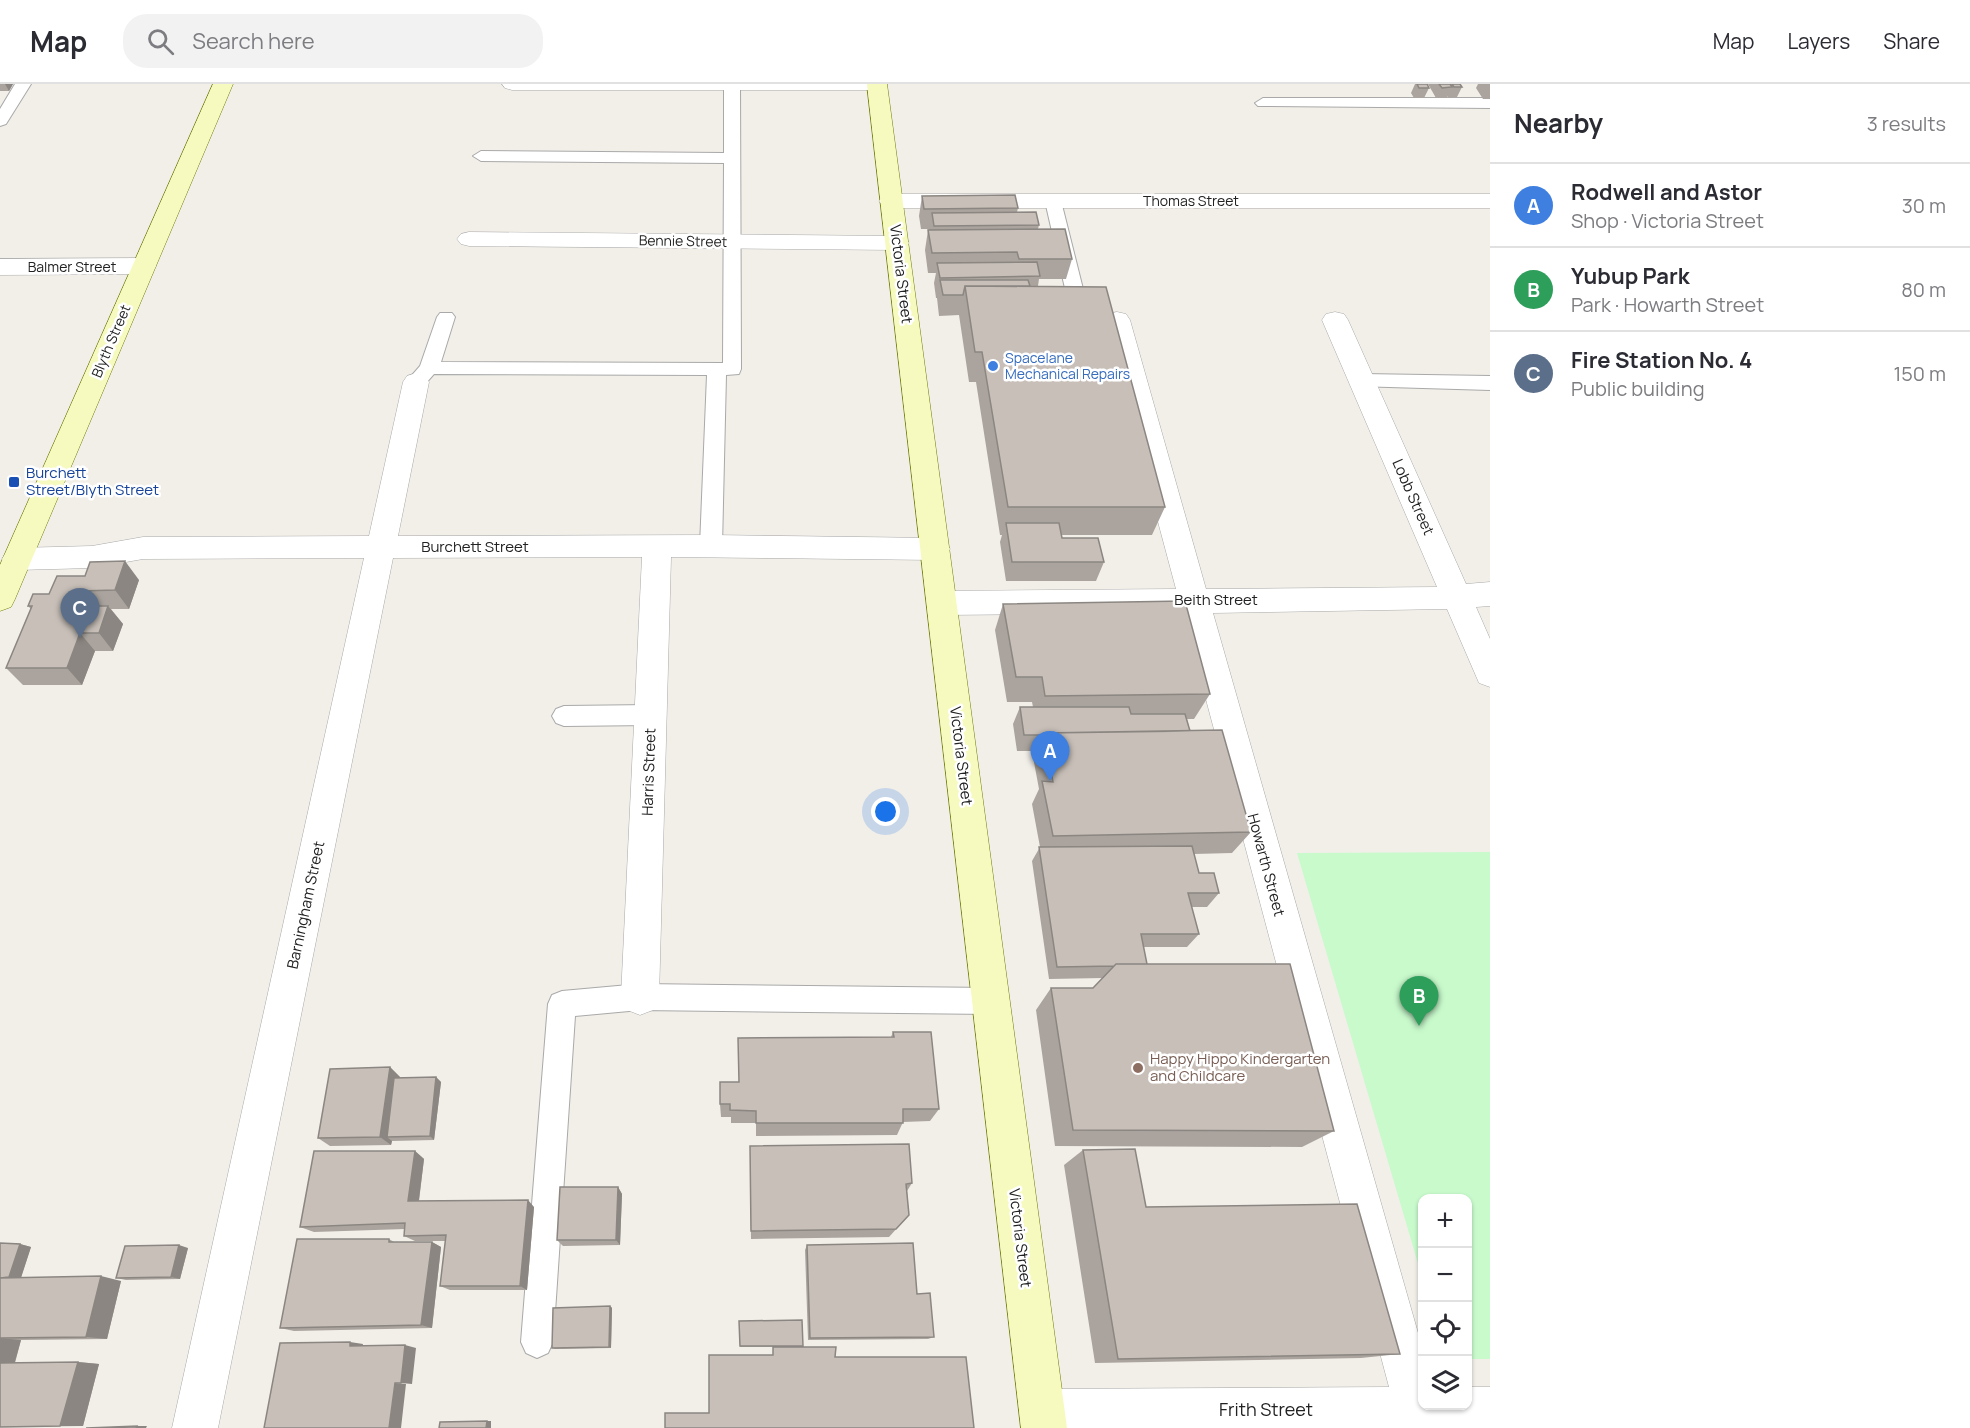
<!DOCTYPE html>
<meta charset="utf-8">
<style>
:root{--surface:#fff;--page:#f2f2f3;--text:#2b2b33;--muted:#7c7c81;--line:#e1e1e2;--accent:#d40000}
body{margin:0;font-family:Manrope,sans-serif;background:var(--page);color:var(--text)}
.controls{position:absolute;right:18px;bottom:18px;display:grid;overflow:hidden;border-radius:12px;box-shadow:0 2px 4px #0004}
.controls button{width:54px;height:54px;display:grid;place-items:center;padding:0;border:0;border-bottom:2px solid var(--line);background:var(--surface);color:var(--text);font:30px sans-serif}
.you{position:absolute;left:886px;top:728px;width:21px;height:21px;margin:-15px;border:4px solid #fff;border-radius:50%;background:#1a73e8;box-shadow:0 0 0 9px #1a73e833}
.badge{display:grid;place-items:center;width:39px;height:39px;border-radius:50%;background:var(--accent);color:#fff;font-size:20px;font-weight:700}
.pin{position:absolute;translate:-50% -50px;filter:drop-shadow(0 2px 3px #0008)}
.pin::after{content:'';position:absolute;top:32px;width:21px;height:18px;background:inherit;clip-path:polygon(0 0,100% 0,50% 100%)}
.list{margin:0;padding:0;list-style:none}
h2{display:flex;justify-content:space-between;align-items:center;height:78px;margin:0;padding:0 24px;font-size:26px}
h2 small{font-size:20px;font-weight:400;color:var(--muted)}
.list li{display:grid;grid-template-columns:39px 1fr auto;gap:18px;align-items:center;box-sizing:border-box;height:84px;padding:0 24px;border-top:2px solid var(--line)}
.list b{display:block;font-size:22px;white-space:nowrap}
.list p{margin:0;font-size:20px;white-space:nowrap;color:var(--muted)}
.list em{font-size:20px;font-style:normal;color:var(--muted)}
.icon{flex:none;width:33px;height:33px;fill:none;stroke:currentColor;stroke-width:2;stroke-linecap:round;stroke-linejoin:round}
.map{position:relative;flex:none;width:1490px;height:1344px;overflow:hidden}
header{display:flex;align-items:center;gap:36px;box-sizing:border-box;height:84px;padding:0 30px;background:var(--surface);border-bottom:2px solid var(--line)}
header strong{font-size:28px}
nav{display:flex;gap:33px;margin-inline-start:auto;font-size:21px}
.search{width:420px;height:54px;background:var(--page);display:flex;align-items:center;gap:15px;box-sizing:border-box;padding:0 21px;border-radius:24px;color:var(--muted);font-size:22px}
main{display:flex}
aside{flex:1;background:var(--surface)}
.map>svg:first-child{display:block}
.park{fill:#c8facc}
.lines{fill:none;stroke-linecap:round;stroke-linejoin:round}
.lane-casing{stroke:#a9a9a9;stroke-width:2}
.street-casing{stroke:#a9a9a9;stroke-width:1}
.secondary-casing{stroke:#707d05;stroke-width:1}
.lane{fill:#fff;fill-rule:evenodd}
.street{fill:#fff;fill-rule:evenodd}
.secondary{fill:#f7fabf;fill-rule:evenodd}
.wall{fill:#aba49e}
.shaded-wall{fill:#8b8681}
.building{fill:#c7bfb8;stroke:#8b8681;stroke-width:1.5}
.shop-dot{fill:#3f7fe0;stroke:#fff;stroke-width:2}
.transit-dot{fill:#1a4fb4;stroke:#fff;stroke-width:2}
.education-dot{fill:#8d6e63;stroke:#fff;stroke-width:2}
.labels{text-anchor:middle;stroke-width:5;stroke-linejoin:round;paint-order:stroke}
.far-street-label{font-size:14px;fill:#222;stroke:#fff}
.far-shop-label{font-size:14px;fill:#366cbe;stroke:#fff;text-anchor:start}
.street-label{font-size:15px;fill:#222;stroke:#fff}
.transit-label{font-size:15px;fill:#164399;stroke:#fff;text-anchor:start}
.education-label{font-size:15px;fill:#785e54;stroke:#fff;text-anchor:start}
.near-street-label{font-size:18px;fill:#222;stroke:#fff}
</style>
<header>
<strong>Map</strong>
<div class="search"><svg class="icon" aria-label="search" viewBox="0 0 24 24"><circle cx="10" cy="10" r="6"/><path d="M15 15l6 6"/></svg>Search here</div>
<nav><a>Map</a><a>Layers</a><a>Share</a></nav>
</header>
<main>
<div class="map">
<svg width="1490" height="1344" viewBox="0 0 1490 1344">
<rect width="100%" height="100%" fill="#f2efe9"/>
<path class="park" d="M1490,768v507h-22v-161h-46v79l-125,-424z"/>
<g class="lines">
<g class="lane-casing">
<path id="lane" d="M15,0h16l-25,40 -6,2v-17z
M724,0h16l1,285 -2,5 -13,1 -4,171 -3,6 -8,2 -8,-2 -3,-6 7,-171 -273,-1c-8,9 -12,16 -25,13l-3,-5 14,-16 17,-49 3,-4h12l3,4 -14,45 282,1 1,-200 -243,-2 -8,-5 8,-5 243,2z
M1263,14h227v10l-232,-2 -3,-3z
M1053,112l8,5 24,96 -3,4h-12l-3,-4 -22,-96z
M1362,290l128,2v14l-135,-4 -3,-5 3,-5z
M651,621l8,3 4,7 -4,7 -8,3 -87,1 -8,-3 -4,-7 4,-7 8,-3z
M640,900l351,4 10,4 4,9 -4,9 -10,4 -351,-4 -65,6 -22,326 -5,11 -11,5 -11,-5 -5,-11 27,-338 4,-9 10,-4z"/>
</g>
<g class="street-casing">
<path id="street" d="M502,0h385l-3,4 -7,2h-365l-7,-2z
M891,110h599v14h-599l-8,-2 -4,-5 4,-5z
M469,148l428,4 8,2 4,5 -4,5 -8,2 -428,-4 -8,-2 -4,-5 4,-5z
M144,174l9,3 3,5 -3,5 -9,3 -144,1v-16z
M1117,228l9,2 4,6 76,269 231,-2 -115,-267 4,-6 9,-2 9,2 4,6 118,264 24,-2v24l-14,1 14,32v48l-11,-4 -32,-74 -234,4 209,734v59h46v-19h22v41h-461l-3,-1 -6,-16 6,-16 16,-6 347,-2 -206,-774 -241,2 -11,-4 -4,-8 4,-8 11,-4 234,-2 -72,-269 4,-6z
M416,289l9,3 4,6 -31,154 313,-1 224,3 10,3 5,8 -5,8 -10,3 -264,-3 -12,440 -6,13 -13,5 -13,-5 -6,-13 21,-440 -249,1 -175,870h-46l192,-870 -221,1 -51,9 -75,2 -10,-3 -5,-8 5,-8 10,-3 75,-2 51,-9 226,-1 34,-154 4,-6z"/>
</g>
<g class="secondary-casing">
<path id="secondary" d="M213,0h20l-218,515 -4,8 -11,4v-46z
M867,0h20l180,1344h-46z"/>
</g>
<use href="#lane" class="lane"/>
<use href="#street" class="street"/>
<use href="#secondary" class="secondary"/>
</g>
<path class="wall" d="M0,0h13l-4,7h-9z
M1415,0h12l2,4 -5,10h-10l-3,-5z
M1428,0h32l2,3 -5,10 -9,1v-2l-1,2h-11z
M1478,0h12v15h-7l-7,-11z
M922,112l96,12 -1,4 22,13 -1,4 34,30 -6,20h-27l-1,7 127,221 -13,28h-91l1,3 42,24 -8,19h-90l-6,-39 2,-7h-2l-24,-153h-7l-10,-67 -20,1 -2,-18h-1l-2,-15 2,-10h-8l-3,-23 3,-20 1,-1h-8l-2,-13z
M139,496l-10,29h-18l12,15 -10,27h-18l-13,34h-59l-17,-17 25,-59 -3,-3 21,-12z
M1003,520l207,90 -16,25h-7l3,12 61,101 -19,21 -38,1 5,19 20,20 -12,14h-16l8,27 -12,13h-44l4,17 187,167 -32,16 -247,-1 -19,-136 15,-22h42l10,-10 -54,1 -17,-118 8,-14 -8,-43 7,-15 -6,-32 3,-6h-19l-4,-27 7,-17h13l-1,-5h-25l-12,-72z
M893,948l46,77 -9,12 -27,1 -6,13 -141,1v-13h-25v-6h-10l-1,-13 19,-22 152,-45z
M390,983l10,10v1l36,-1 5,5 -7,58 -42,1 -1,4 -61,1 -12,-8z
M1083,1066l63,57 254,147 -39,4 -266,5 -31,-198z
M415,1067l9,8 -5,42 115,6 -7,83h-77l-10,-4 6,-45h-31l-11,-5 1,-7 -91,3 -14,-5z
M750,1073l162,26 -5,8 2,24 -20,22 -138,2z
M618,1103l4,7 -2,51 -57,1 -6,-6z
M389,1155l5,3h38l9,5 -9,81 -138,3 -14,-3z
M0,1159l20,1 11,3 -10,30 100,4 -14,58 -86,1 -6,23 63,-1 21,2 -16,62 -83,1z
M807,1161l110,49 17,43 -6,2 -120,1 -3,-90z
M188,1164l-8,31 -54,1 -10,-2z
M610,1222l2,2 -1,40 -56,1 -3,-1z
M739,1237l64,25 -1,1h-62z"/>
<path class="shaded-wall" d="M5,0h8l-4,7z
M125,477l14,19 -10,29 -14,-19z
M81,507l15,18 -21,-3z
M108,522l15,18 -10,27 -14,-18z
M80,549l15,18 -13,34 -15,-17z
M390,983l10,10 -8,60h-5l5,4 -1,4 -11,-8z
M436,993l5,5 -7,58 -4,-4z
M415,1067l9,8 -6,48 -10,-6z
M618,1103l4,7 -2,51 -4,-5z
M528,1116l6,7 -7,83 -7,-4z
M432,1158l9,5 -9,81 -11,-3z
M20,1160l11,3 -11,34 -11,-3z
M179,1161l9,3 -8,31 -9,-2z
M101,1192l20,5 -14,58 -21,-2z
M610,1222l2,2 -1,40 -2,-1z
M0,1254l21,2 -7,25 -14,-1z
M350,1258l13,2 -1,4 -12,-2z
M405,1261l11,3 -4,36 -11,-1z
M78,1278l21,2 -16,62h-23z
M395,1299l11,1 -5,44h-12z
M487,1337h4v7h-5z
M137,1342h10l-1,2h-10z"/>
<path class="building" d="M1417,0h10l2,4h-10z
M1439,0h11l2,3 -10,1z
M1452,0h8l2,3h-8z
M1015,111l3,13 -94,1 -2,-13z
M1036,128l3,13 -105,1 -2,-13z
M1065,145l7,30h-53l-2,-7 -85,1 -4,-23z
M1037,178l3,14 -100,2 -3,-15z
M940,196h88l2,6h-65l-2,9h-20z
M965,202l141,1 59,220h-157l-26,-155h-7z
M1006,439h53l3,15h36l6,24h-92z
M125,477l-10,29 -34,1 -6,15h33l-9,27h-19l-13,35h-61l26,-62h-4l5,-12h16l8,-18h28l5,-14z
M1185,517l25,93 -165,2 -3,-19h-26l-13,-73z
M1020,623h109l2,7h54l5,17 -146,2 -1,2h-19z
M1222,646l29,102 -198,4 -11,-55 11,1 -9,-49z
M1192,762l7,27h15l5,20h-31l11,41h-58l6,30h-31l-2,2 -57,1 -18,-120z
M1116,880h174l44,167 -261,-1 -22,-142h42z
M893,948h38l8,77h-36v14h-147v-12l-26,-1v-6h-10v-22h19l-1,-44 156,-1z
M390,983l-10,70 -62,1 12,-69z
M436,993l-6,59 -43,1 7,-59z
M909,1060l3,39 -6,1 3,31 -13,14 -145,2 -1,-85z
M1135,1065l11,58 211,-3 43,150 -282,5 -35,-209z
M314,1067h101l-7,50 120,-1 -8,86h-80l6,-51 -42,1 1,-13 -105,4z
M560,1103h58l-2,53h-59z
M297,1155h92v3h43l-11,83 -141,3z
M0,1159l20,1 -11,33 -9,1z
M913,1159l4,51 13,-1 4,44 -124,1 -3,-93z
M179,1161l-8,32 -55,1 9,-32z
M101,1192l-15,61 -86,1v-60z
M610,1222l-1,41 -57,1 1,-40z
M802,1236l1,26h-63l-1,-25z
M350,1258v4l55,-1 -4,38h-6l-6,45h-125l16,-85z
M773,1263h63l-1,10h131l8,71h-309v-15h44v-58h64z
M78,1278l-18,64 -60,1v-64z
M487,1337l-1,7h-47l1,-6z
M137,1342l-1,2h-50z"/>
<circle class="shop-dot" cx="993" cy="282" r="6"/>
<rect class="transit-dot" x="8" y="392" width="12" height="12" rx="3"/>
<circle class="education-dot" cx="1138" cy="984" r="6"/>
<g class="labels">
<g class="far-street-label">
<text x="1191" y="122">Thomas Street</text>
<text transform="translate(683 157) rotate(1)" y="5">Bennie Street</text>
<text x="72" y="188">Balmer Street</text>
<text transform="translate(111 257) rotate(-67)" y="5">Blyth Street</text>
</g>
<g class="far-shop-label">
<text x="1005" y="279">Spacelane<tspan x="1005" dy="16">Mechanical Repairs</tspan></text>
</g>
<g class="street-label">
<text transform="translate(901 190) rotate(83)" y="5">Victoria Street</text>
<text transform="translate(1413 413) rotate(66)" y="5">Lobb Street</text>
<text x="475" y="468">Burchett Street</text>
<text x="1216" y="521">Beith Street</text>
<text transform="translate(961 672) rotate(83)" y="5">Victoria Street</text>
<text transform="translate(649 688) rotate(-88)" y="5">Harris Street</text>
<text transform="translate(1266 781) rotate(75)" y="5">Howarth Street</text>
<text transform="translate(306 821) rotate(-78)" y="5">Barningham Street</text>
<text transform="translate(1020 1154) rotate(83)" y="5">Victoria Street</text>
</g>
<g class="transit-label">
<text x="26" y="394">Burchett<tspan x="26" dy="17">Street/Blyth Street</tspan></text>
</g>
<g class="education-label">
<text x="1150" y="980">Happy Hippo Kindergarten<tspan x="1150" dy="17">and Childcare</tspan></text>
</g>
<g class="near-street-label">
<text x="1266" y="1332">Frith Street</text>
</g>
</g>
</svg>
<div class="controls">
<button>+</button>
<button>−</button>
<button><svg class="icon" aria-label="locate" viewBox="0 0 24 24"><circle cx="12" cy="12" r="6"/><path d="M12 2v4M12 18v4M2 12h4M18 12h4"/></svg></button>
<button><svg class="icon" aria-label="layers" viewBox="0 0 24 24"><path d="M12 4l9 5-9 5-9-5zM3 14l9 5 9-5"/></svg></button>
</div>
<div class="you"></div>
<div class="pin badge" style="left:1050px;top:697px;background:#3f7fe0">A</div>
<div class="pin badge" style="left:1419px;top:942px;background:#2e9e5b">B</div>
<div class="pin badge" style="left:80px;top:554px;background:#5c6f8a">C</div>
</div>
<aside>
<h2>Nearby<small>3 results</small></h2>
<ul class="list">
<li><span class="badge" style="background:#3f7fe0">A</span><div><b>Rodwell and Astor</b><p>Shop · Victoria Street</p></div><em>30 m</em></li>
<li><span class="badge" style="background:#2e9e5b">B</span><div><b>Yubup Park</b><p>Park · Howarth Street</p></div><em>80 m</em></li>
<li><span class="badge" style="background:#5c6f8a">C</span><div><b>Fire Station No. 4</b><p>Public building</p></div><em>150 m</em></li>
</ul>
</aside>
</main>
